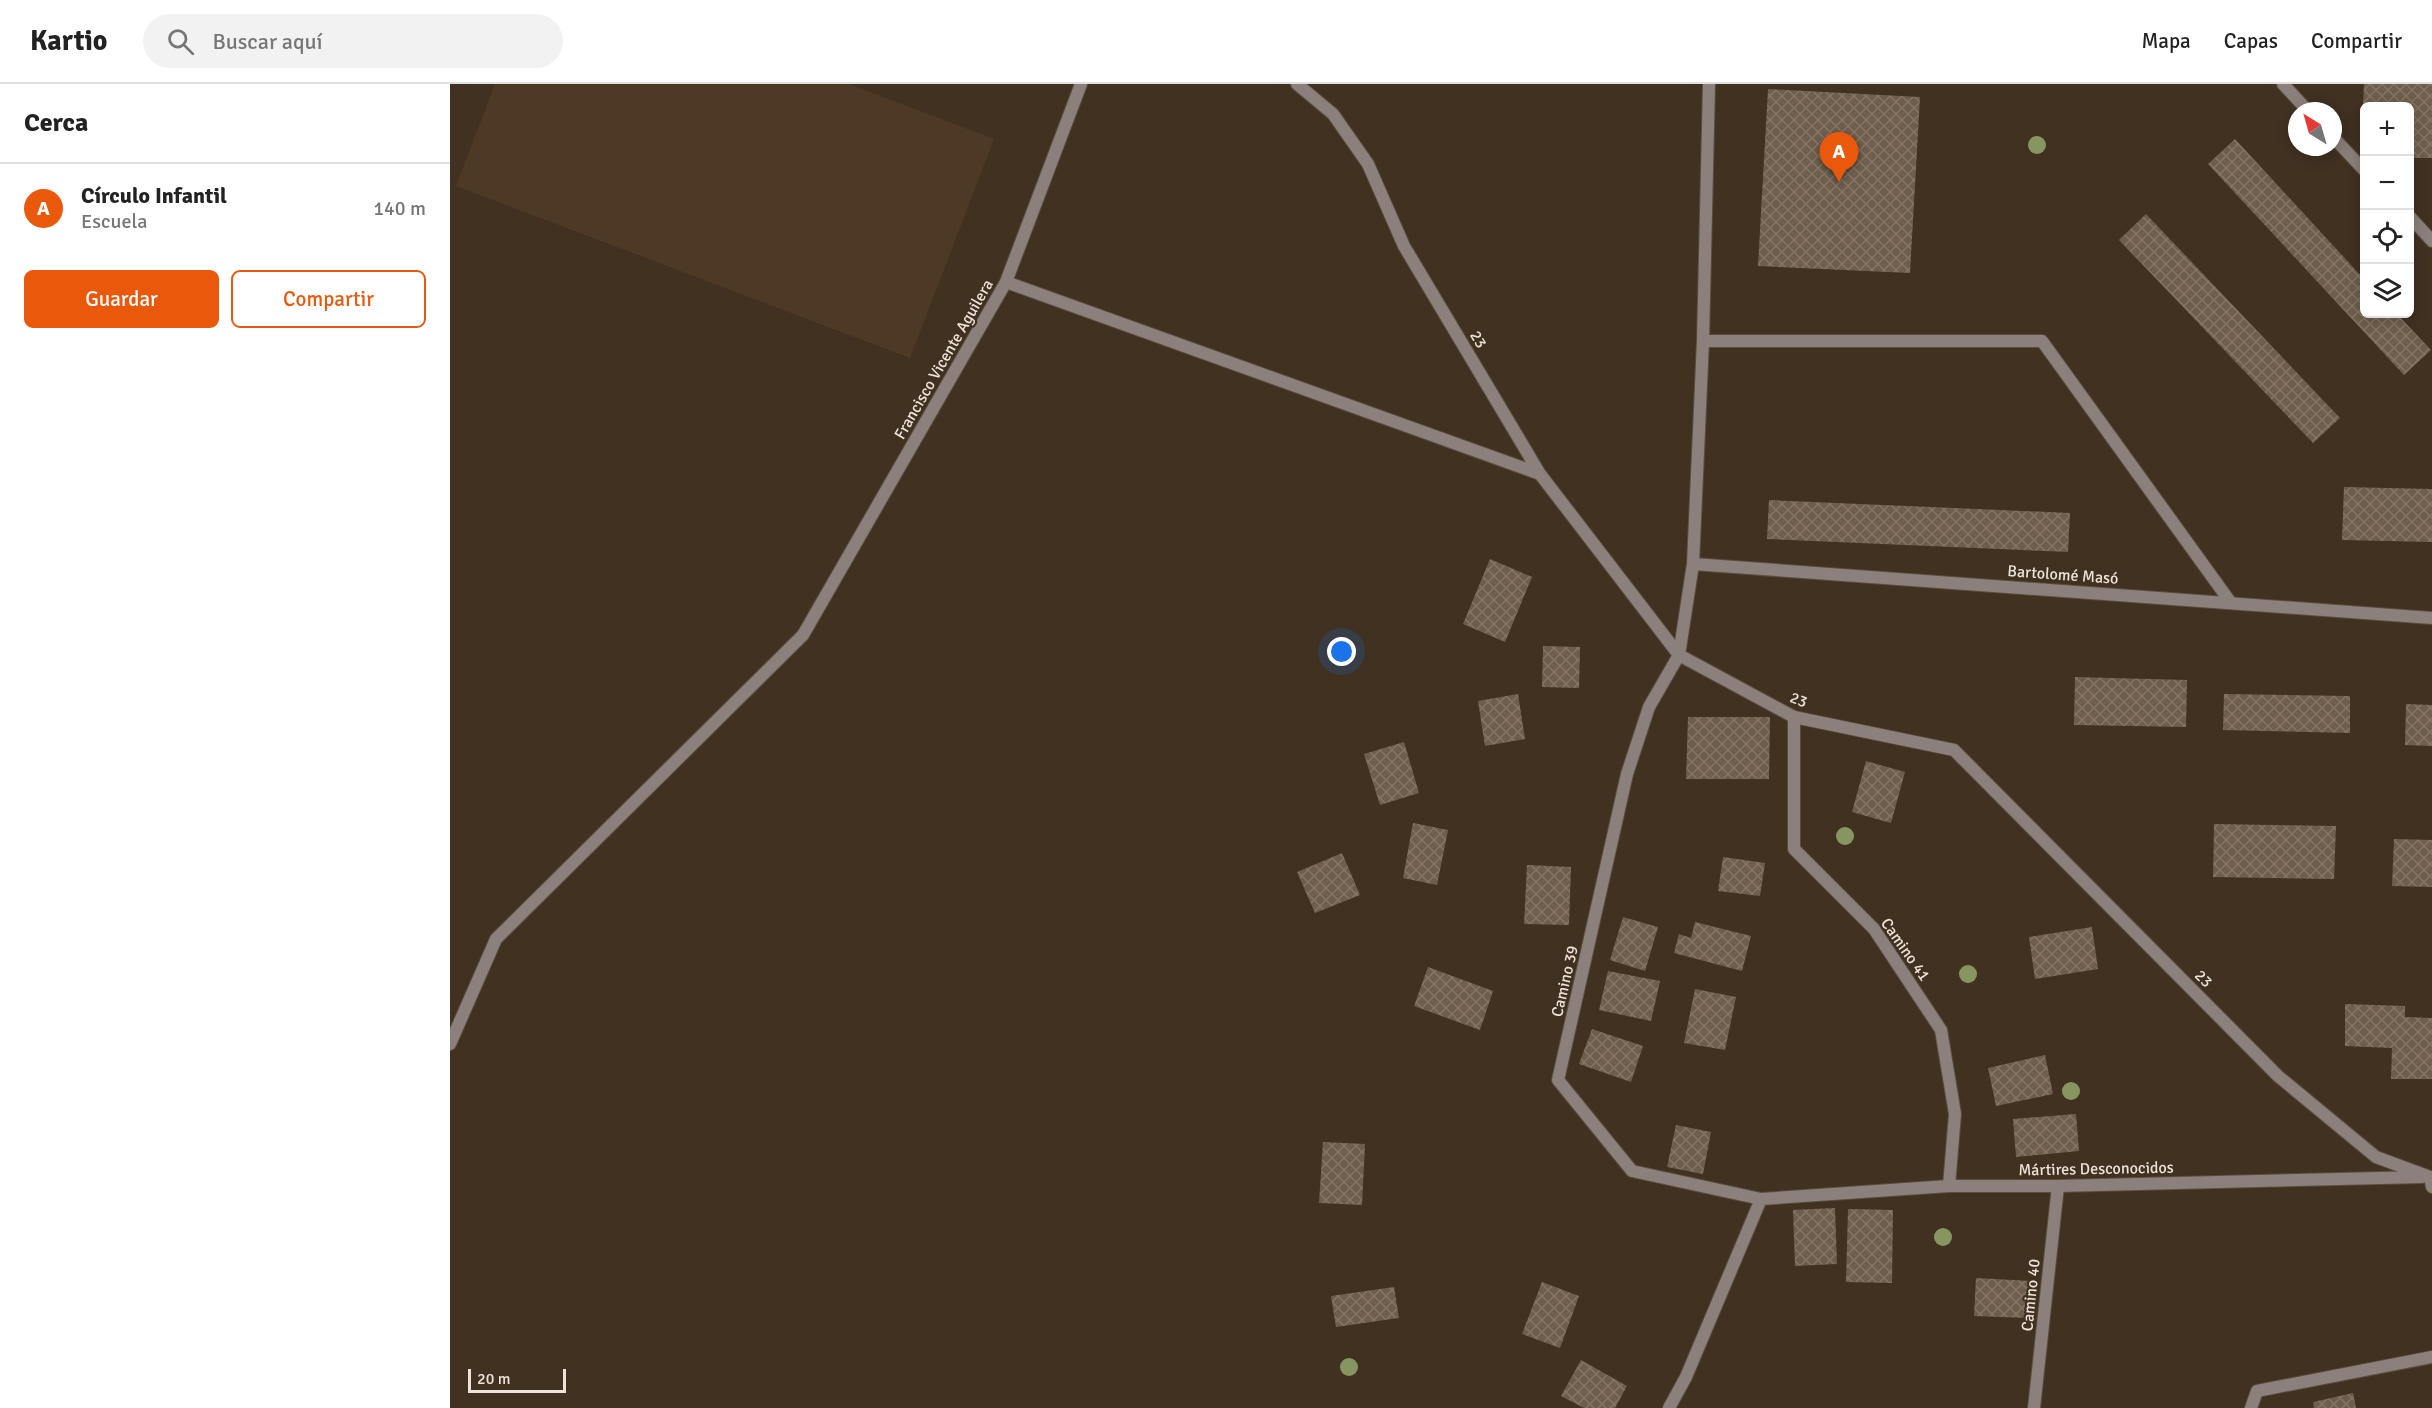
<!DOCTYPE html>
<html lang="es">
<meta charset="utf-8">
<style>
:root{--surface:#fff;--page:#f2f2f2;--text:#222;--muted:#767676;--line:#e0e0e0;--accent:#ea580c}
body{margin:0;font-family:Signika,sans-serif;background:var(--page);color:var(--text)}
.controls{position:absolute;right:18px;top:18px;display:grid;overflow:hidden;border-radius:9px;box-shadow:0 3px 15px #0003}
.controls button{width:54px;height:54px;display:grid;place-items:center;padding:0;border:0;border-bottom:2px solid var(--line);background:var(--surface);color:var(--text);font:30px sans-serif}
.compass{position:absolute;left:1838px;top:18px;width:54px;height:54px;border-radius:50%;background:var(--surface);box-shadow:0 3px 15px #0003;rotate:323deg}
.scale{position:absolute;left:18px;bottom:15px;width:98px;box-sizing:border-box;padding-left:6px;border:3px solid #ede3d9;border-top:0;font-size:16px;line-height:21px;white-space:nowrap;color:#ede3d9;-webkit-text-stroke:4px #403121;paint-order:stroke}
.you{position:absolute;left:892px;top:568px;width:21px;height:21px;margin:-15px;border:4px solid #fff;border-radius:50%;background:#1a73e8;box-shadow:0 0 0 9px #1a73e833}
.badge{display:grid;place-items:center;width:39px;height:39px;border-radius:50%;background:var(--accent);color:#fff;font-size:20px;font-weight:700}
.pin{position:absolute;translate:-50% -50px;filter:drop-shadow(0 2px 3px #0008)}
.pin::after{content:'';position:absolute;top:32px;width:21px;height:18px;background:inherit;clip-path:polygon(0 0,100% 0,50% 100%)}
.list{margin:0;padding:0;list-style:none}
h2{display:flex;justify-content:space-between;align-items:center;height:78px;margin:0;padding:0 24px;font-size:26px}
h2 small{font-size:20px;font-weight:400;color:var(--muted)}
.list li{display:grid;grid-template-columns:39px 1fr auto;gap:18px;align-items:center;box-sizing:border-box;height:90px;padding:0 24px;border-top:2px solid var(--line)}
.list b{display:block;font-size:22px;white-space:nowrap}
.list p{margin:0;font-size:20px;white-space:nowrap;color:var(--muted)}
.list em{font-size:20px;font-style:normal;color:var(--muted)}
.actions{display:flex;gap:12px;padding:18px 24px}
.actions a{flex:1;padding:14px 0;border:2px solid var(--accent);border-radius:9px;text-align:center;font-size:21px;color:var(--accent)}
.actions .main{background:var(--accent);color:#fff}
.icon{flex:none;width:33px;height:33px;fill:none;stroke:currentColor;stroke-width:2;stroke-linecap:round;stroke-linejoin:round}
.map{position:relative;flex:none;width:1982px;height:1324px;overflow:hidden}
header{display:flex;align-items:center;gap:36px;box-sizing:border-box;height:84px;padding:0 30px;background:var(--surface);border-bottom:2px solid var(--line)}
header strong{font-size:28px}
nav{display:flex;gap:33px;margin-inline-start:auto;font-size:21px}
.search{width:420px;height:54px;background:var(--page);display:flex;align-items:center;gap:15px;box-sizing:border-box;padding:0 21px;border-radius:33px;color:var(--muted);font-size:22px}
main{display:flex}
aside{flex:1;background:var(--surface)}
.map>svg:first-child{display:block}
.built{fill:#4e3a24}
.building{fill:url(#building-cross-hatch)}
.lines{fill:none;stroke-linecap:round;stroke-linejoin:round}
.lane-casing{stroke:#5c4d3e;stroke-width:14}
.street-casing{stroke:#5c4d3e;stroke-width:14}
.lane{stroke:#8b807b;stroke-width:12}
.street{stroke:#8b807b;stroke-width:12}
.tree{fill:#879661}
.labels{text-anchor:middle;stroke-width:4.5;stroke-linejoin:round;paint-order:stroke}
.street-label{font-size:16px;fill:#ede3d9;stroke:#403121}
</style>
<header>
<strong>Kartio</strong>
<div class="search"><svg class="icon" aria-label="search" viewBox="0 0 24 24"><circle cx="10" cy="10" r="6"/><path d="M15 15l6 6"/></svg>Buscar aquí</div>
<nav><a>Mapa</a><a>Capas</a><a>Compartir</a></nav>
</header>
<main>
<aside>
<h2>Cerca<small></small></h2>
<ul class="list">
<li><span class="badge">A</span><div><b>Círculo Infantil</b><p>Escuela</p></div><em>140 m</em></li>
</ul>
<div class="actions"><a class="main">Guardar</a><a>Compartir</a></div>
</aside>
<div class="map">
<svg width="1982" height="1324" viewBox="0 0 1982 1324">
<defs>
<pattern id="building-cross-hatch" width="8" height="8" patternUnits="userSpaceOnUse" patternTransform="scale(1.5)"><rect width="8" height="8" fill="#6f5e4c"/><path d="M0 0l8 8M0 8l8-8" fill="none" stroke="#847565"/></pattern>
</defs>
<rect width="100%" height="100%" fill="#403121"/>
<path class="built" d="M45,0h354l145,55 -84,219 -454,-172z"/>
<path class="building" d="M1914,0h68v74h-22v-52h-47z
M1318,5l152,8 -10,176 -152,-7z
M1913,40h1v33l-2,-1z
M1785,55l129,140v35h33l34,36 -27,25 -196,-211z
M1696,130l194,204 -27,25 -194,-203z
M1894,403l88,2v53l-90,-2z
M1319,416l301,13 -2,39 -301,-13z
M1040,475l42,18 -27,65 -42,-18z
M1093,562l37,1 -1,41 -37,-1z
M1625,593l112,3 -1,47 -112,-2z
M1068,610l7,45 -40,7 -7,-45z
M1774,610l126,2v37l-127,-3z
M1956,620l26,1v41l-27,-1z
M1238,633h82l-1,62h-83z
M954,658l15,51 -39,12 -16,-51z
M1416,677l39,11 -14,51 -39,-11z
M963,739l35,7 -11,55 -34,-7z
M1764,740l122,2 -2,53 -121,-2z
M1944,755l38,1v47l-40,-1z
M892,769l18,42 -45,18 -18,-41z
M1273,773l42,6 -5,33 -42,-5z
M1077,781l44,2 -2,58 -45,-1z
M1173,833l35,10 -13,44 -35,-11z
M1245,838l56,14 -9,35 -68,-18 5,-19 12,4z
M1642,843l6,42 -63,10 -6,-42z
M978,883l65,24 -13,39 -66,-24z
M1158,887l52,10 -9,40 -52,-11z
M1245,905l41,8 -11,53 -41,-7z
M1895,920l60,2v11l27,1v61h-41l1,-31 -47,-2z
M1142,945l51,17 -12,36 -52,-18z
M1595,971l8,39 -57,12 -8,-38z
M1626,1030l3,37 -63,6 -3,-38z
M1226,1041l35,7 -8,42 -36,-7z
M873,1058l42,2 -3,61 -43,-2z
M1385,1124l2,56 -42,2 -2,-56z
M1398,1125l45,1 -1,73 -46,-1z
M1526,1194l55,3 -2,37 -55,-2z
M1092,1198l37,14 -19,52 -38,-14z
M944,1203l5,31 -63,9 -5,-31z
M1131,1276l46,26 -12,22h-31l-23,-12z
M1903,1309l3,15h-42l-1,-6z"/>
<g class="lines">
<g class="lane-casing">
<path id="lane" d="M1253,257h339l189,262
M1229,571l-30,52 -22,67 -69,306 74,91 129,28
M1344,633v132l80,80 67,101 14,84 -6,72
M1584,1324l24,-222"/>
</g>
<g class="street-casing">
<path id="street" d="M847,0l36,30 35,50 36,82 136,228 139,181 115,62 160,33 324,326 98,81 54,20 2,10
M1833,0l25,27
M1883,53l31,33
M1960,133l22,24
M556,198l534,192
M1243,480l739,54
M1229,571l14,-91 10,-223 6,-257
M0,960l46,-105 307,-304 203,-353 75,-198
M1219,1324l17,-31 75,-178 188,-13h109l364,-9
M1801,1324l6,-17 175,-34"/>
</g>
<use href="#lane" class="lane"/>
<use href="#street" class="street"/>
</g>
<g class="tree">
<circle cx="1587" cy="61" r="9"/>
<circle cx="1395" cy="752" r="9"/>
<circle cx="1518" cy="890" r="9"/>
<circle cx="1621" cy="1007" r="9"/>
<circle cx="1493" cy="1153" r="9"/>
<circle cx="899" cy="1283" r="9"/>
</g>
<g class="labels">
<g class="street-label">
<text transform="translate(1029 255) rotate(59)" y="6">23</text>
<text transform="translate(493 275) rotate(-60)" y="6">Francisco Vicente Aguilera</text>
<text transform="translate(1613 490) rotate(4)" y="6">Bartolomé Masó</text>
<text transform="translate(1349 615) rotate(21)" y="6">23</text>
<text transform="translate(1456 865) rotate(55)" y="6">Camino 41</text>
<text transform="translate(1754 894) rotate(45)" y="6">23</text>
<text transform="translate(1114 897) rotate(-77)" y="6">Camino 39</text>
<text transform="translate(1646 1084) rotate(-1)" y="6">Mártires Desconocidos</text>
<text transform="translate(1580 1211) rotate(-84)" y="6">Camino 40</text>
</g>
</g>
</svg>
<div class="controls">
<button>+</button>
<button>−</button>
<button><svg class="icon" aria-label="locate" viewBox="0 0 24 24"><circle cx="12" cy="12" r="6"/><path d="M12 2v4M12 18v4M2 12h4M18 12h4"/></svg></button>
<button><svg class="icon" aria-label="layers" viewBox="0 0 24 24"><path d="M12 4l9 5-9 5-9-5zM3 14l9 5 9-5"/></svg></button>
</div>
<svg class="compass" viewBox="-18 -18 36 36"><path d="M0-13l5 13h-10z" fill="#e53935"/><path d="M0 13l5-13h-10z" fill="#767676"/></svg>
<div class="scale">20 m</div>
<div class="you"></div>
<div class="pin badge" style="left:1389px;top:98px">A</div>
</div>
</main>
